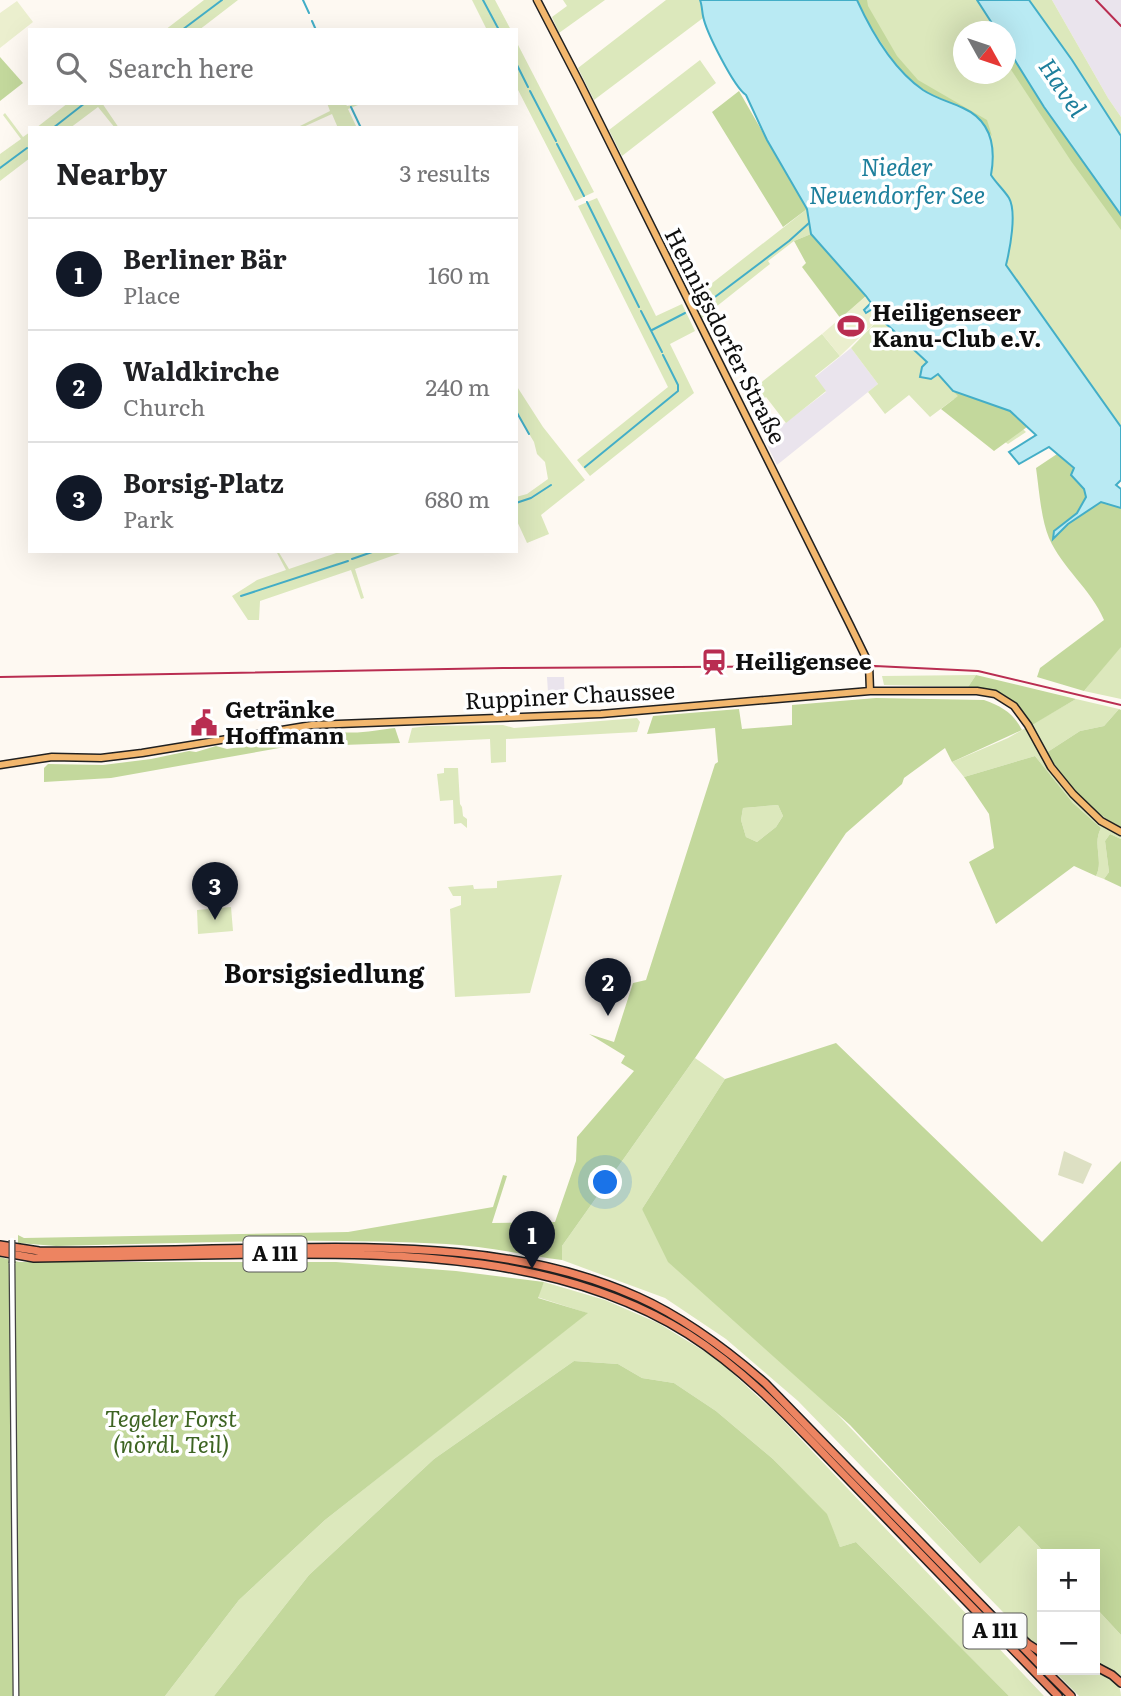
<!DOCTYPE html>
<meta charset="utf-8">
<style>
:root{--surface:#fff;--page:#f2f2f2;--text:#202124;--muted:#757577;--line:#e0e0e0;--accent:#111827}
body{margin:0;font-family:Literata,serif;background:var(--page);color:var(--text)}
.controls{position:absolute;right:21px;bottom:21px;display:grid;overflow:hidden;border-radius:0px;box-shadow:0 7px 28px #0002}
.controls button{width:63px;height:63px;display:grid;place-items:center;padding:0;border:0;border-bottom:2px solid var(--line);background:var(--surface);color:var(--text);font:35px sans-serif}
.compass{position:absolute;left:953px;top:21px;width:63px;height:63px;border-radius:50%;background:var(--surface);box-shadow:0 7px 28px #0002;rotate:130deg}
.you{position:absolute;left:606px;top:1183px;width:24px;height:24px;margin:-18px;border:5px solid #fff;border-radius:50%;background:#1a73e8;box-shadow:0 0 0 10px #1a73e833}
.badge{display:grid;place-items:center;width:46px;height:46px;border-radius:50%;background:var(--accent);color:#fff;font-size:23px;font-weight:700}
.pin{position:absolute;translate:-50% -58px;filter:drop-shadow(0 2px 4px #0008)}
.pin::after{content:'';position:absolute;top:37px;width:24px;height:21px;background:inherit;clip-path:polygon(0 0,100% 0,50% 100%)}
.list{margin:0;padding:0;list-style:none}
h2{display:flex;justify-content:space-between;align-items:center;height:91px;margin:0;padding:0 28px;font-size:30px}
h2 small{font-size:23px;font-weight:400;color:var(--muted)}
.list li{display:grid;grid-template-columns:46px 1fr auto;gap:21px;align-items:center;box-sizing:border-box;height:112px;padding:0 28px;border-top:2px solid var(--line)}
.list b{display:block;font-size:26px;white-space:nowrap}
.list p{margin:0;font-size:23px;white-space:nowrap;color:var(--muted)}
.list em{font-size:23px;font-style:normal;color:var(--muted)}
.icon{flex:none;width:38px;height:38px;fill:none;stroke:currentColor;stroke-width:2;stroke-linecap:round;stroke-linejoin:round}
.map{position:relative;flex:none;width:1121px;height:1696px;overflow:hidden}
.search{position:absolute;background:var(--surface);box-shadow:0 7px 28px #0002;left:28px;top:28px;width:490px;height:77px;display:flex;align-items:center;gap:18px;box-sizing:border-box;padding:0 24px;border-radius:0px;color:var(--muted);font-size:26px}
.panel{position:absolute;background:var(--surface);box-shadow:0 7px 28px #0002;left:28px;top:126px;width:490px;height:427px;border-radius:0px}
.map>svg:first-child{display:block}
.industrial{fill:#eae4ed}
.green{fill:#dce8bc}
.forest{fill:#c3d89c;fill-rule:evenodd}
.cemetery{fill:#dde0c3}
.pitch{fill:#ebefce}
.water{fill:#b9eaf3;stroke:#43aec7;stroke-width:2}
.lines{fill:none;stroke-linecap:round;stroke-linejoin:round}
.stream{stroke:#43aec7;stroke-width:2}
.minor-casing{stroke:#424242;stroke-width:7}
.major-casing{stroke:#202020;stroke-width:9}
.highway-casing{stroke:#202020;stroke-width:10}
.minor{stroke:#fff;stroke-width:4.5}
.major{stroke:#f2b76e;stroke-width:6}
.highway{stroke:#ed8461;stroke-width:7}
.tram{stroke:#b92d51;stroke-width:2}
.rail{stroke:#b92d51;stroke-width:2}
.minor-bridge-casing{stroke:#424242;stroke-width:7;stroke-linecap:butt}
.minor-bridge{stroke:#fff;stroke-width:4.5}
.labels{text-anchor:middle;stroke-width:7;stroke-linejoin:round;paint-order:stroke}
.shield{fill:#fff;stroke:#575757;stroke-width:2}
.shield-label{font-size:21px;font-weight:bold;fill:#0f0f0f}
.poi-label{font-size:23px;font-weight:bold;fill:#0f0f0f;stroke:#fff;text-anchor:start}
.street-label{font-size:23px;fill:#0f0f0f;stroke:#fff}
.park-label{font-size:23px;font-style:italic;fill:#3d6422;stroke:#fff}
.water-label{font-size:24px;font-style:italic;fill:#1d7f9c;stroke:#fff}
.quarter-label{font-size:26px;font-weight:bold;fill:#0f0f0f;stroke:#fff}
</style>
<div class="map">
<svg width="1121" height="1696" viewBox="0 0 1121 1696">
<rect width="100%" height="100%" fill="#fef9f2"/>
<path class="industrial" d="M1052,0h69v117l-13,-19z
M851,348l27,36 -101,81 -13,-26 62,-47 -11,-15z
M547,677h17l1,31h-16z"/>
<path class="green" d="M204,0h34l-39,30h-34z
M472,0h23l16,30h-24z
M563,0h42l-46,33 -7,-16 15,-11z
M666,0h43l13,60 -19,-42 -109,82 -16,-32z
M857,0h126l19,31 -38,1v42h42v-37l115,170v227l-118,-124 -121,-254z
M1029,0h23l56,98 13,19v19l-49,-76z
M516,41l78,151 -19,9 -59,-115z
M700,60l16,23 -94,73 -13,-26z
M68,103h34l17,25h-4l-17,-21 -28,21h-34z
M327,103h18l2,3 16,-3 -15,6 9,19h-19l-6,-14 -31,14 -1,-2 30,-15z
M5,113l18,24 7,-5v26l-30,23v-27l21,-15 -18,-24z
M597,198l59,118 26,-12 13,27 -25,13 24,49 -104,83 -13,-16 91,-73 -90,-181z
M807,209l4,25 -17,7 -26,20 2,3 -68,54 -9,-20z
M880,318l47,44 4,17 7,-5 15,17 54,23 19,18 -18,12 -31,-21 -23,-24 -24,18 -21,-22 -24,19 -17,-22 10,-8 -27,-36z
M822,334l18,22 -25,20 11,15 -40,32 -20,-26 -16,13 -7,-13z
M516,385l27,42 42,53 -44,35 8,19 -22,9 -11,-24v-22l11,-3 21,-15 -3,-17 -8,-8 -3,-12 -18,-30z
M276,551h2l11,18 53,-18h64l-51,18 9,29 -3,1 -10,-29 -91,31 -1,19h-11l-16,-24 25,-16 29,-10z
M1121,646v53l-37,-8z
M976,675l-8,12 -84,-2 -2,-9z
M1076,699l43,10 -15,17 -24,5 -34,22c21,28 43,59 75,74v12l-11,-5 -5,7 4,31 -5,7 -8,-3c8,-15 -4,-32 5,-48l-28,-25 -38,-47 -71,21 -12,-15 56,-24z
M637,718l3,4 -3,10 -131,7v23l-15,1 -1,-24 -82,4 4,-15 15,-2 76,-1 11,3z
M444,768h14l2,36 2,3 1,9 4,3v9l-6,-5 -7,1 -1,-24 -13,1 -3,-27 7,-1z
M778,805l5,11 -7,11 -19,15 -11,-5 -5,-17 2,-12z
M562,875l-32,118 -75,4 -5,-88 11,-4v-9h-8l-5,-9 25,-2 1,4 23,-1v-7z
M231,907l2,24 -35,3 -1,-24z
M695,1058l30,21 -83,130 338,355 39,-38 27,28h-4v91l-11,-4 -233,-240 -72,-62 -61,-41 -103,-38v-14z
M544,1282l61,18 53,23 59,36 61,56 266,281h-35l-153,-154 -16,5 -14,-33 -53,-55 -57,-48 -42,-28 -32,-5 -24,-14 -44,-3 -140,98 -125,116 -95,121h-49l74,-96 86,-80 262,-207 -50,-16z
M1095,1607l26,28v43l-26,-17z
M1053,1670c21,0 68,-5 68,26h-42z"/>
<path class="forest" d="M857,0h10l1,6 29,50 21,24 69,40 5,16 -26,-27 -42,-18 -26,-23 -32,-49z
M1006,46l38,61 77,108v15l-50,-69 -65,-99z
M0,57l23,26 -23,18z
M739,91l68,118 -24,18 -71,-115z
M811,234l55,62 -25,23 -39,-52 4,-4 -12,-22z
M953,391l57,20 17,16 -33,24 -53,-42 17,-13z
M1057,454l17,15 -2,6 12,14 2,8 -9,16 -23,18v7l14,-14 33,-22 20,6v139l-37,44 -47,-14 3,-9 64,-48c-13,-31 -42,-52 -55,-82 -8,-19 -10,-49 -13,-70z
M976,675l100,24 -44,26c-17,-28 -31,-36 -64,-38z
M876,698l108,2c18,6 30,14 38,30l-70,32 -7,-14 -41,30 -2,6 -56,49 -151,225 -133,188v14c-38,-5 -77,-14 -116,-16 -130,-7 -261,-1 -390,2l-38,-3v-8l6,3 324,-6 145,-25 10,-32 4,1 -15,47 63,-1 21,-61 1,-24 57,-66 -13,-8 4,-7 -36,-22 25,8 19,-59 13,-3 69,-216 3,-2 -3,-34 -68,6 6,-18 86,-7 3,20 50,-4v-20zM778,805l5,11 -7,11 -19,15 -11,-5 -5,-17 2,-12z
M1119,709l2,1v117c-32,-15 -54,-46 -75,-74l34,-22 24,-5z
M395,728l5,15 -115,4 -174,31 -67,4v-14l4,-4 55,1 48,-6 38,-8 7,1 20,-6 11,3 33,-5 10,-6 13,-3 51,-5c16,6 43,0 61,-2z
M1035,756l38,47 28,25c-9,16 3,33 -5,48l-22,-10 -78,58 -27,-62 25,-14 -5,-34 -25,-37z
M1110,834l11,5v48l-17,-8 5,-7 -4,-31z
M836,1043l206,199 79,-81v474l-26,-28v-53h-49l-27,-28 -39,38 -130,-139 -182,-163 -26,-53 83,-130z
M0,1257l19,5h317l120,9 88,11 -6,16 50,15 -263,207 -86,80 -74,96h-165z
M574,1361l44,3 24,14 32,5 42,28 57,48 54,55 13,33 16,-5 153,154h-795l95,-121 125,-116z"/>
<path class="cemetery" d="M1064,1151l28,13 -9,20 -25,-9z"/>
<path class="pitch" d="M17,1l16,21 -33,26v-35z
M866,296l14,22 -40,38 -18,-22z"/>
<path class="water" d="M700,0h157c15,33 36,69 66,90 12,8 27,12 40,18 29,13 33,39 28,67 5,8 13,15 18,23 8,14 1,51 -3,67l115,162v53l-5,5 5,4v19l-20,-6 -33,22 -15,15 1,-8 23,-18 9,-16 -2,-8 -13,-14 3,-7 -25,-21 -30,17 -10,-12 27,-17 -26,-24 -57,-20 -15,-17 -7,5 -11,-2 2,-10 5,-5 -47,-44 -6,-10 -8,5 -2,-3 7,-7 -5,-7 -55,-62 -4,-25 -40,-69 -21,-45c-12,-8 -40,-63 -43,-79 -1,-5 -1,-11 -3,-16z
M977,0h52l43,60 49,76v79l-77,-108 -38,-61v-14l-9,-1z"/>
<g class="lines">
<path class="stream" d="M303,0l6,13
M483,0l16,30
M312,21l4,9
M182,30l40,-30
M516,63l12,24
M530,91l26,50
M351,107l10,21
M53,128l32,-25
M557,144l27,52
M0,168l27,-20
M587,202l52,105
M707,303l82,-62 20,-18
M641,311l21,41
M652,330l33,-17
M516,411l13,23
M585,467l93,-76v-6l-15,-30
M516,503l15,-5 20,-13
M352,559l23,-8
M241,596l107,-35"/>
<g class="minor-casing">
<path id="minor" d="M12,1263l4,433"/>
</g>
<g class="major-casing">
<path id="major" d="M537,0l43,83 270,542 19,39 1,27
M0,765l52,-8 49,1 41,-5 170,-28 289,-11 269,-23h107l18,3 19,12 14,19 23,42 22,27 28,27 20,11"/>
</g>
<g class="highway-casing">
<path id="highway" d="M0,1245l39,6c78,1 156,-2 234,-3 121,-2 252,-2 365,49 47,21 88,52 127,86l277,284
M0,1252l34,6c76,-1 151,-3 227,-4 144,-1 301,1 427,80 63,40 112,96 163,148 69,71 138,143 207,214
M1013,1630l15,14 14,9
M1095,1666l17,9 9,8
M1045,1670l26,26"/>
</g>
<use href="#minor" class="minor"/>
<use href="#major" class="major"/>
<use href="#highway" class="highway"/>
<path class="tram" d="M0,677l503,-9 372,-2 103,5 143,34"/>
<path class="rail" d="M1096,0l25,26"/>
<g class="minor-bridge-casing">
<path id="minor-bridge" d="M12,1263v-23"/>
</g>
<use href="#minor-bridge" class="minor-bridge"/>
</g>
<defs>
<g id="stadium-bare" transform="scale(2.1)"><path d="M0-5a6.5 5 0 1 0 0 10a6.5 5 0 1 0 0-10ZM-3.5-1.8h7v3.6h-7Z" fill="#b92d51" stroke="#fff" stroke-width="2.5" paint-order="stroke"/></g>
<g id="station-bare" transform="scale(2.1)"><path d="M-3-6H3Q5-6 5-4V2Q5 4 3 4L4.5 6H3L1.5 4h-3L-3 6H-4.5L-3 4Q-5 4-5 2V-4Q-5-6-3-6ZM-3.5-4v3h7v-3ZM-3.5 1v1.5H-2V1ZM2 1v1.5H3.5V1Z" fill="#b92d51" stroke="#fff" stroke-width="2.5" paint-order="stroke"/></g>
<g id="civic-bare" transform="scale(2.1)"><path d="M-.6-6.5H3V-4.5H.6V-3L4-1V1h2V6H-6V1h2V-1L-.6-3ZM-1.2 2.5V6h2.4V2.5Z" fill="#b92d51" stroke="#fff" stroke-width="2.5" paint-order="stroke"/></g>
</defs>
<g fill-rule="evenodd">
<use href="#stadium-bare" x="851" y="326"/>
<use href="#station-bare" x="714" y="662"/>
<use href="#civic-bare" x="204" y="723"/>
</g>
<g class="labels">
<g class="shield">
<rect x="243.5" y="1236.5" width="63" height="35" rx="5"/>
<rect x="963.5" y="1613.5" width="63" height="35" rx="5"/>
</g>
<g class="shield-label">
<text x="275" y="1261">A 111</text>
<text x="995" y="1638">A 111</text>
</g>
<g class="poi-label">
<text x="872" y="321">Heiligenseer<tspan x="872" dy="26">Kanu-Club e.V.</tspan></text>
<text x="735" y="670">Heiligensee</text>
<text x="225" y="718">Getränke<tspan x="225" dy="26">Hoffmann</tspan></text>
</g>
<g class="street-label">
<text transform="translate(725 336) rotate(63)" y="8">Hennigsdorfer Straße</text>
<text transform="translate(570 696) rotate(-3)" y="8">Ruppiner Chaussee</text>
</g>
<g class="park-label">
<text x="171" y="1427">Tegeler Forst<tspan x="171" dy="26">(nördl. Teil)</tspan></text>
</g>
<g class="water-label">
<text transform="translate(1062 88) rotate(56)" y="8">Havel</text>
<text x="897" y="176">Nieder<tspan x="897" dy="28">Neuendorfer See</tspan></text>
</g>
<g class="quarter-label">
<text x="324" y="983">Borsigsiedlung</text>
</g>
</g>
</svg>
<div class="controls">
<button>+</button>
<button>−</button>
</div>
<svg class="compass" viewBox="-18 -18 36 36"><path d="M0-13l5 13h-10z" fill="#e53935"/><path d="M0 13l5-13h-10z" fill="#757577"/></svg>
<div class="you"></div>
<div class="pin badge" style="left:532px;top:1269px">1</div>
<div class="pin badge" style="left:608px;top:1016px">2</div>
<div class="pin badge" style="left:215px;top:920px">3</div>
<div class="search"><svg class="icon" aria-label="search" viewBox="0 0 24 24"><circle cx="10" cy="10" r="6"/><path d="M15 15l6 6"/></svg>Search here</div>
<section class="panel">
<h2>Nearby<small>3 results</small></h2>
<ul class="list">
<li><span class="badge">1</span><div><b>Berliner Bär</b><p>Place</p></div><em>160 m</em></li>
<li><span class="badge">2</span><div><b>Waldkirche</b><p>Church</p></div><em>240 m</em></li>
<li><span class="badge">3</span><div><b>Borsig-Platz</b><p>Park</p></div><em>680 m</em></li>
</ul>
</section>
</div>
